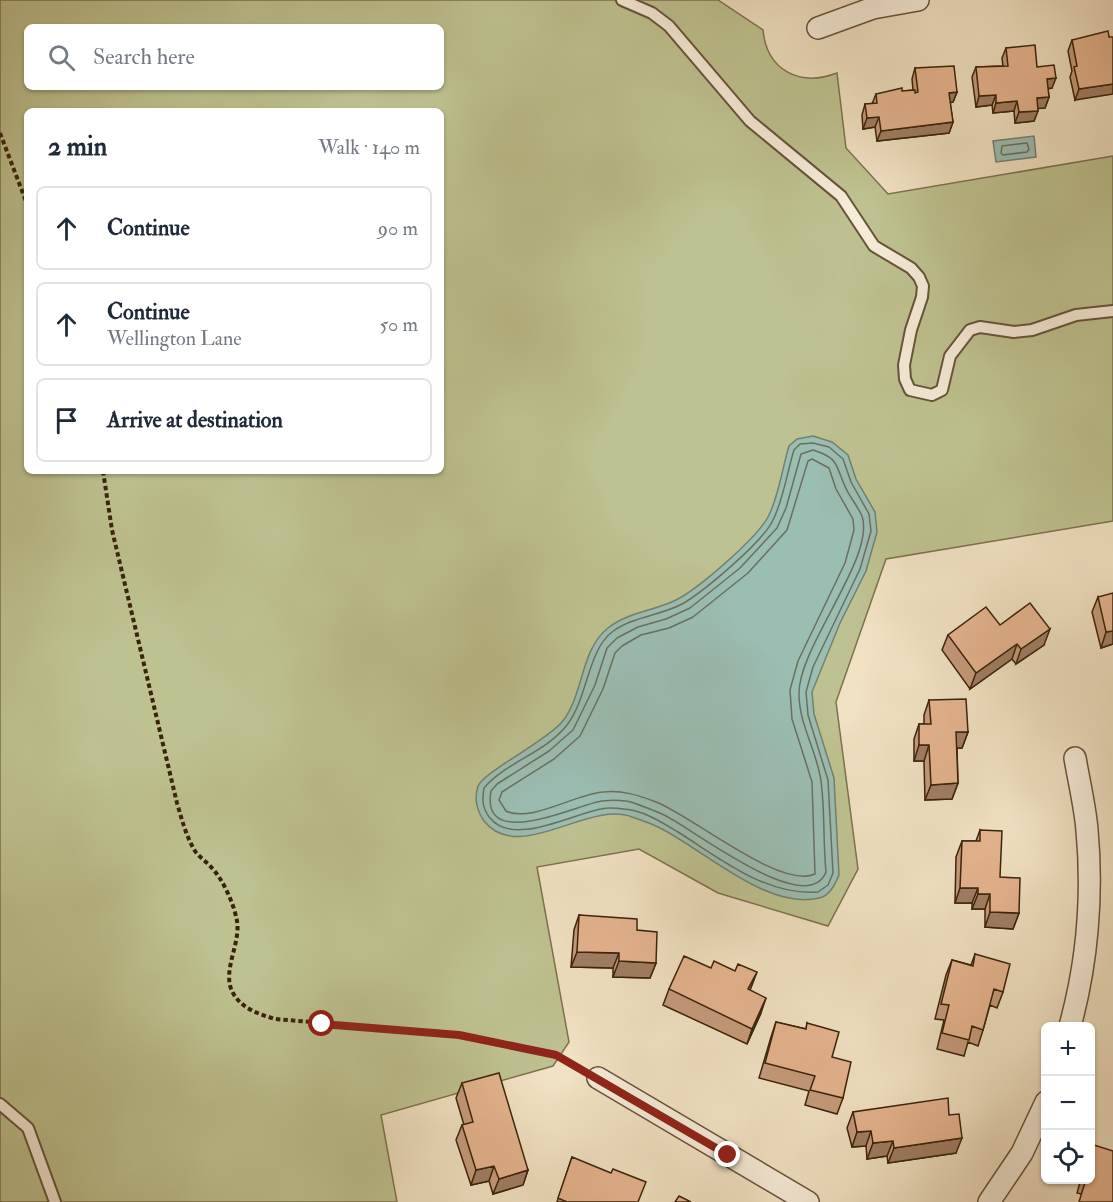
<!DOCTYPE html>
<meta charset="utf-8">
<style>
:root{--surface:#fff;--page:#f2f2f3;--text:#1f2937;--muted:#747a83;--line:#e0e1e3}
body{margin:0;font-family:"IM FELL Double Pica",serif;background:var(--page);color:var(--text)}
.controls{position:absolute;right:18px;bottom:18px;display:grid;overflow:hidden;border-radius:9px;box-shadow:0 2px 4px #0004}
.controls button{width:54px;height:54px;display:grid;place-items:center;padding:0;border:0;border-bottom:2px solid var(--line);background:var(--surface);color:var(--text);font:30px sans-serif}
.stop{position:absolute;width:18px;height:18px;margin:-14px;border:4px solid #8f2418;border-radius:50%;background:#fff}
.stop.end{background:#8f2418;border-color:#fff;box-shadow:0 2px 6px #0008}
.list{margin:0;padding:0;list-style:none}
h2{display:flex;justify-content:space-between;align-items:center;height:78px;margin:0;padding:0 24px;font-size:26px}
h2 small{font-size:20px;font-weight:400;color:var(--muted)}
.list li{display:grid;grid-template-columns:39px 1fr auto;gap:18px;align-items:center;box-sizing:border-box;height:84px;margin:0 12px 12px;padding:0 12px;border:2px solid var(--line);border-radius:9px}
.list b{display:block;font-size:22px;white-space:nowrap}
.list p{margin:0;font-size:20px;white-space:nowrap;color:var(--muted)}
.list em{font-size:20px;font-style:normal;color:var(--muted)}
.icon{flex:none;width:33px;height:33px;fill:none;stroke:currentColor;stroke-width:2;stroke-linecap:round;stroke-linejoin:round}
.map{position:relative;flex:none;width:1113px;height:1202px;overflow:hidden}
.search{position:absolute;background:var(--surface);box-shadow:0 2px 4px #0004;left:24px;top:24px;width:420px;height:66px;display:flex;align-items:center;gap:15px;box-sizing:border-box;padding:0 21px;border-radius:9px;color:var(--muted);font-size:22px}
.panel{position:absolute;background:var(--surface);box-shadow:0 2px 4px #0004;left:24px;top:108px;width:420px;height:366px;border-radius:9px}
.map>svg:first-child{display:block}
.green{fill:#bec290;stroke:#7c724e;stroke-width:1.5;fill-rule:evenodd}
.water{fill:#9bbeb3;stroke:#748070;stroke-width:1.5}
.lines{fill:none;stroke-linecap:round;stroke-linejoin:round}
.shore{stroke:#6a705f;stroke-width:1.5}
.lane-casing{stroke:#685339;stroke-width:14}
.street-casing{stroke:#685339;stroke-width:24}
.path{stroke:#3a230b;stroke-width:4;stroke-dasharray:4.5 3;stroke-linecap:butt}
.lane{stroke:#f6ecd8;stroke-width:10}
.street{stroke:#f6ecd8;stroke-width:21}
.wall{fill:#c59b7b;stroke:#3a230b;stroke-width:1.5}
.shaded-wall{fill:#a07e64;stroke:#3a230b;stroke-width:1.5}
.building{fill:#e5b48f;stroke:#3a230b;stroke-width:1.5}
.route{stroke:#8f2418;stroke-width:8}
</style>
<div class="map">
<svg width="1113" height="1202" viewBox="0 0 1113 1202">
<rect width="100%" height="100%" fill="#f1e2c3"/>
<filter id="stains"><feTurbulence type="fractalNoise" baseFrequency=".00333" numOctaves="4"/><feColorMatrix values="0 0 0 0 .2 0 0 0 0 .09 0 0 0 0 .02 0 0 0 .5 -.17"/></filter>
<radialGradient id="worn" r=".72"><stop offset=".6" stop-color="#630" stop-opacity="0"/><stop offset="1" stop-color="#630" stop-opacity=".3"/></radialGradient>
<path class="green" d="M0,0h718l45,30c4,41 37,57 74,43l9,75 42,46 225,-38v365l-227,38 -50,143 22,167 -30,57 -110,-33 -79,-44 -102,18 32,175 -16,24 -172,49 16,87h-397zM27,27h414v60h-414zM27,111h414v360h-414z"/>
<path class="water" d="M1034,136l2,21 -40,5 -3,-21z
M813,436l19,6 16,13 8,24 19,33 2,20 -11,39 -26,52 -28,69 2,22 20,64 5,97c-4,9 -9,21 -20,23 -52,13 -117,-50 -161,-71 -8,-4 -17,-7 -26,-10 -44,-17 -113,48 -148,4 -5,-7 -7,-13 -8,-21 0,-4 1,-11 2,-14 7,-15 67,-44 84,-64 22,-27 18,-72 46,-94 20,-16 46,-17 68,-28 22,-11 80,-61 92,-83 11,-21 14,-48 21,-71l8,-7z"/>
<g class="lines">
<path class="shore" d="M1027,143l2,6 -2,3 -24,3 -2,-2 1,-7z
M813,443l16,4 14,12 8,23 18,32 2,17 -11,38 -47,98 -7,25 2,23 20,65 5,93 -5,12 -10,7c-52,4 -97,-33 -140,-60 -15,-9 -35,-22 -54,-23 -7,-1 -16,-2 -23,0 -29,5 -88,38 -111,9 -8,-10 -8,-18 -6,-30 22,-26 61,-35 83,-63 20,-25 21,-75 45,-93 21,-16 49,-16 72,-29 21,-13 79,-61 89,-83 11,-22 14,-48 21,-70l6,-6z
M813,450c25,8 22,13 31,34 4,11 13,21 18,32 14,41 -64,131 -63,178 0,31 18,57 22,87 4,30 2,61 5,91 -19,48 -135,-45 -162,-57 -10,-5 -20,-8 -30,-12 -9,-3 -22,-3 -32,-2 -24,3 -122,52 -111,-10l6,-7 52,-33 24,-21 22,-45 12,-37 10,-10 21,-11 28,-8 24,-11 50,-40 37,-40 9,-20 15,-54z
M812,459l17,9 7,21 17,30 1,11 -9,33 -47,98 -8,29 2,29 20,63 3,92c-35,16 -124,-59 -159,-72 -18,-7 -34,-12 -53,-10 -28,2 -72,31 -97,19l-7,-11 3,-8 52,-33 26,-23 23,-47 12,-36 7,-7 19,-11 28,-7 24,-11 55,-44 39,-43 21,-69z"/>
<g class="lane-casing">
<path id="lane" d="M622,0l30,13 17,13 81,95 91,75 33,50 37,22 8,9 4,9 -1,11 -11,33 -7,35 1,14 5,11 22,5 10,-5 8,-34 20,-26 10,-3 34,5 18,-2 44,-15 37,-4
M0,1104l28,24 27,74"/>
</g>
<g class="street-casing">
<path id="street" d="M818,28l55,-20 45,-8
M1070,1026c17,-62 23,-131 17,-196 -2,-24 -8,-48 -12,-72
M598,1078l210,124
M989,1202l33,-49 24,-51"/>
</g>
<path class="path" d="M0,133l27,71
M103,471l9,59 65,273c5,17 9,33 18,48 4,6 11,10 16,16 12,12 23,37 26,54 4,23 -16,51 -4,72 9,16 26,21 42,26l184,15 94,20 27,14"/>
<use href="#lane" class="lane"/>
<use href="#street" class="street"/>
</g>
<path class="wall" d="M1109,37l-34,63 -5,-23 2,-6 -4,-20 4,-11z
M1006,48l31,19 15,21 -4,1 1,8 -4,11h-7l-4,13 -19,2 -1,-12 -21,2 -1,-8 -16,2 -4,-30 4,-10 27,-1 -1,-8z
M915,68l42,24 -4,10 -3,1 3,19 -4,11 -72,8 -2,-14 -12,2 -1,-14 3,-11h7l4,-10 37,-4 -1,-11z
M1098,597l15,47 -12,4 -9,-36z
M1000,625l44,20 -28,19 -4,-5 -42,30 -28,-39 6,-15z
M929,700l39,32 -6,16h-5l1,35 -6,16 -27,1 -1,-39h-10v-22l5,-15h5v-9z
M980,830l20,47 19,36 -6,16 -28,-2v-18h-13v-6h-17l1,-46 6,-16h14z
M579,915l58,15 19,33 -6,15 -37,-1v-9l-42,-1 3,-37z
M975,954l28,38 -6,16 -7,-3 -7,25 -5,16 -10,-4 -4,14 -27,-7 7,-29 -9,-1 11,-44 6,-15 19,5z
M669,989l81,1 11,23 -14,31 -84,-39z
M776,1022l30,7 1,-6 25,34 11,41 -6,16 -32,-9 4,-14 -50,-13 12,-41z
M462,1083l66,87 -5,15 -30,9 -4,-13 -18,4 -15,-45 6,-15h2l-8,-27z
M853,1112l96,3 7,38 -68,10 -1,-7 -20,3 -1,-13 -14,1 -5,-19z
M1113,1151l-32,43 -4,-1 4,-14h9z
M572,1157l66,45h-81z"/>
<path class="shaded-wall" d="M1056,78l-4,10 -9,1 4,-10z
M1113,84v10l-38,6 4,-11z
M957,92l-4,10 -8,1 4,-10z
M996,95l-4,10 -16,2 3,-11z
M1049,97l-4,11 -12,1 4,-11z
M1017,101l-3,10 -21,2 3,-10z
M1038,111l-4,10 -19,2 4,-11z
M879,117l-4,10 -12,2 4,-11z
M953,122l-4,11 -72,8 4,-10z
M1050,629l-6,16 -28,19 5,-15z
M1113,631v13l-12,4 5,-16z
M1017,644l-5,15 -42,30 6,-16z
M956,732h12l-6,16h-11z
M919,745h10l-5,16h-10z
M958,783l-6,16 -27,1 6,-15z
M960,888h18l-6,15h-17z
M978,894h12l-5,15h-13z
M990,912l29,1 -6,16 -28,-2z
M577,952l42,1 -6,15 -42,-1z
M619,961l37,2 -6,15 -37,-1z
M757,972l-6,16 -8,17 5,-16z
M766,998l-5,15 -14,31 5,-15z
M871,1131l-5,15 -14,1 5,-15z
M962,1138l-6,15 -68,10 6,-15z
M893,1141l-6,15 -20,3 6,-16z
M494,1166l-5,15 -18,4 5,-15z
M528,1170l-5,15 -30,9 6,-15z"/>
<path class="building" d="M1108,31l1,6h4v47l-34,5 -5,-22 3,-1 -5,-26z
M1035,45l2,22 17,-2 2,13 -9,1 2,18 -12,1 1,13 -19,1 -2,-11 -21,2v-8l-17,1 -3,-29 32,-1 -2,-18z
M954,66l3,26 -8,1 4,29 -72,9 -2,-14 -12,1 -2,-14 12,-1 -1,-9 26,-6v3l13,-1v3l3,-1 -3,-24z
M1113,593v38l-7,1 -8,-35z
M1030,603l20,26 -29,20 -4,-5 -41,29 -28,-38 38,-28 14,18z
M966,699l2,33h-12l2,51 -27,2 -2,-40h-10v-21h12l-2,-24z
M980,830l22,1 -2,46 20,1 -1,35 -29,-1v-18h-12v-6h-18l2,-47h18z
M579,915l58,4v11l20,2 -1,31 -37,-2v-8l-42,-1z
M975,954l35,10 -7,28 -9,-3 -11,41 -11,-4 -3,14 -27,-7 7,-28 -8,-1 11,-44 21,6z
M684,956l27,12 3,-7 21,10 3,-7 19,8 -9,17 18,9 -14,31 -83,-40z
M776,1022l30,7 1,-6 32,9 -7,25 19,5 -8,36 -33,-8 5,-14 -50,-13z
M499,1073l29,97 -29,9 -5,-13 -18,4 -14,-45 11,-3 -11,-39z
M948,1098l1,17 10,-1 3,24 -68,10 -1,-7 -20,2 -2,-12 -14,1 -4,-20z
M1094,1145l19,6v51h-34l7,-23h4v-25z
M572,1157l39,16 2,-4 33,13 -8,20h-71l-9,-4z
M679,1196l12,6h-16z"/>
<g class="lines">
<path class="route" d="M322,1024l137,11 97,20 172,100"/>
</g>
<rect width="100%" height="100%" filter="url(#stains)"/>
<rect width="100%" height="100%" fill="url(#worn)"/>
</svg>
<div class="controls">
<button>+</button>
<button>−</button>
<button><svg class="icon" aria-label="locate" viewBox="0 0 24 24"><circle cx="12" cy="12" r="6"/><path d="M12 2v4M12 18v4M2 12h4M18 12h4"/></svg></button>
</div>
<div class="stop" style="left:322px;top:1024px"></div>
<div class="stop end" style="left:728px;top:1155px"></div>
<div class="search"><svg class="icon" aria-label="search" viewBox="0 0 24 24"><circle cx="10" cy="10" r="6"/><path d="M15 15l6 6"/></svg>Search here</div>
<section class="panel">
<h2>2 min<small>Walk · 140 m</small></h2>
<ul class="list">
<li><svg class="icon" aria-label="ahead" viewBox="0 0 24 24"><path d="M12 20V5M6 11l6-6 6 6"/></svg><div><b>Continue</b></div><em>90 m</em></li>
<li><svg class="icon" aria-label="ahead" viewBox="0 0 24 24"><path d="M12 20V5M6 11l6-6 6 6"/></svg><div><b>Continue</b><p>Wellington Lane</p></div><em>50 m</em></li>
<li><svg class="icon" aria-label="arrive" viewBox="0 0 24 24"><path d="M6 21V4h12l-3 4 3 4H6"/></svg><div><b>Arrive at destination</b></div></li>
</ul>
</section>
</div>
